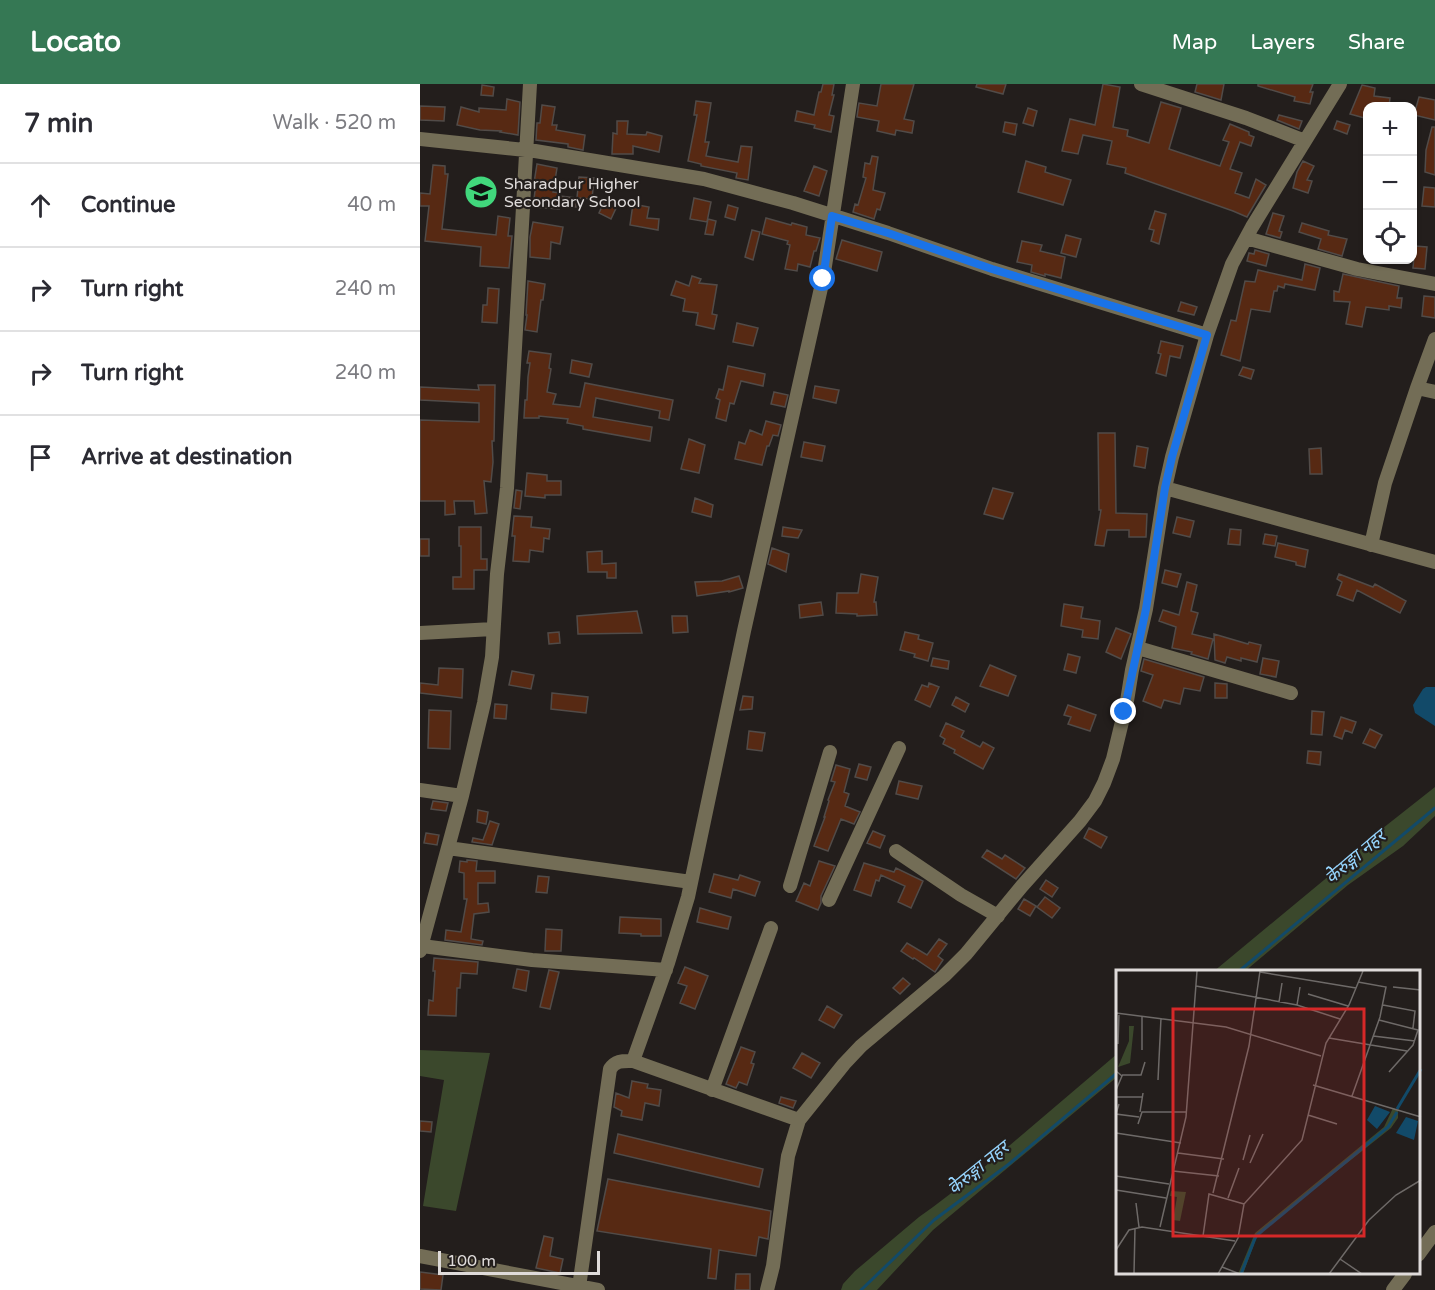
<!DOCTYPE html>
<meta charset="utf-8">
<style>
:root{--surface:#fff;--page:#f7f7f7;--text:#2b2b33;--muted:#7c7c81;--line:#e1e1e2;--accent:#357854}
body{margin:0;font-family:"Varela Round","Noto Sans Devanagari",sans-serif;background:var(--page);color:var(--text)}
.controls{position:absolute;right:18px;top:18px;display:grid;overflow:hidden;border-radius:12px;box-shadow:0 2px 4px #0004}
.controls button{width:54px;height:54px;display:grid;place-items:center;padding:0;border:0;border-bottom:2px solid var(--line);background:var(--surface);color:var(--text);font:30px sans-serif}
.scale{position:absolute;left:18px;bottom:15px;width:162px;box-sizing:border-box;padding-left:6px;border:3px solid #dfdbda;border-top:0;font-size:16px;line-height:21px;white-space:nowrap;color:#dfdbda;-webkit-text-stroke:4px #231e1c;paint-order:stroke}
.stop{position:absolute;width:18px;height:18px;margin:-14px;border:4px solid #1a73e8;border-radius:50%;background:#fff}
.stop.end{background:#1a73e8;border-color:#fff;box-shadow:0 2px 6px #0008}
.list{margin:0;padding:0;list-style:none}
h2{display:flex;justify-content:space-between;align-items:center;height:78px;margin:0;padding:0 24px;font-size:26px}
h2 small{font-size:20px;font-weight:400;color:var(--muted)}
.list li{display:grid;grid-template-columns:39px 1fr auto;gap:18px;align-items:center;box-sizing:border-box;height:84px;padding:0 24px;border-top:2px solid var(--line)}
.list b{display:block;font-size:22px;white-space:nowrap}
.list em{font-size:20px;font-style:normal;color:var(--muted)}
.icon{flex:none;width:33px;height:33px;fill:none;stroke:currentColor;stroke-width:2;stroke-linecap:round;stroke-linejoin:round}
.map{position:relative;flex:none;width:1015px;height:1206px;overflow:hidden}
header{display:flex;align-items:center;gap:36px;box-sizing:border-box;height:84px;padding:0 30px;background:var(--accent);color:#fff}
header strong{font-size:28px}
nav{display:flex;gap:33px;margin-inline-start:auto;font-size:21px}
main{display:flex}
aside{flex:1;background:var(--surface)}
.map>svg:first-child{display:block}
.green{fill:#3b482c}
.water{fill:#124a69}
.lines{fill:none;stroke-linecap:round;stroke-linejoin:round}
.stream{stroke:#124a69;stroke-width:3}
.building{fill:#572913;stroke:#514b48;stroke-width:1.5}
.minor{stroke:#736d56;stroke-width:14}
.route{stroke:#1a73e8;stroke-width:8}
.labels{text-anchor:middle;stroke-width:4.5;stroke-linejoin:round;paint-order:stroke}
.poi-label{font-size:16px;fill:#dfdbda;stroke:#231e1c;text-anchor:start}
.water-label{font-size:18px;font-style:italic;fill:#96d4fd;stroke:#231e1c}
.inset-river{fill:none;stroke:#124a69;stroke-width:3}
.inset-road{fill:none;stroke:#6e6a68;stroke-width:1.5}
.view{fill:#d62828;fill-opacity:0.15;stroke:#d62828;stroke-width:3}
.inset-edge{fill:none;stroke:#dfdbda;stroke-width:3}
</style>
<header>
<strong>Locato</strong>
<nav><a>Map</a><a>Layers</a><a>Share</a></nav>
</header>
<main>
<aside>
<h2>7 min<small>Walk · 520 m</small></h2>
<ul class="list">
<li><svg class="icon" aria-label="ahead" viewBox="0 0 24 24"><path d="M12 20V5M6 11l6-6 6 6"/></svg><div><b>Continue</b></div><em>40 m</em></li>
<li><svg class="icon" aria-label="right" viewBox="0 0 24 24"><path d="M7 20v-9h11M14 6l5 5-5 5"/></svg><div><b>Turn right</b></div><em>240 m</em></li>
<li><svg class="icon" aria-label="right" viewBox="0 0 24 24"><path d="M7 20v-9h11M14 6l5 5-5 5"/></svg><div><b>Turn right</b></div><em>240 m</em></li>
<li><svg class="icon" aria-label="arrive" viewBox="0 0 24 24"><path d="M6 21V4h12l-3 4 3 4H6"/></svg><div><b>Arrive at destination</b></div></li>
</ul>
</aside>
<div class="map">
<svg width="1015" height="1206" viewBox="0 0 1015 1206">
<rect width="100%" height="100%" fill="#231e1c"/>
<path class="green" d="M1015,703v29l-32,30 -55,39 -104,87h-31l146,-121 19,-19z
M0,966l70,3 -34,158 -33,-5 21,-126 -24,-4z
M697,970v23l-184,153 -56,60h-36l2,-6 12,-13 64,-54 14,-10 42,-32z"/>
<path class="water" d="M1006,603h9v39l-20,-13 -2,-8 10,-16z"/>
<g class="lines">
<path class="stream" d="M818,888l197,-164
M441,1206l73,-70 75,-56 108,-91"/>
</g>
<path class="building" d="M403,0h11l-2,11h2l-5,20 5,1 -3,16 -17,-4 1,-3 -20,-4 2,-10 17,4 5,-23h2z
M461,0h33l-10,35 10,2 -2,12 -16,-3 -1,5 -18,-4 2,-10 -22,-4 2,-14 18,3z
M557,0h29l-3,10 -27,-7z
M683,0l17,3 -7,40 15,3 -1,6 22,7 12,-41 20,6 -12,41 51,17 9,-24 -6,-2 7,-16 19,8v3l5,2 -3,9 -11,-4 -10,27 12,4 -7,20 14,5 7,-19 10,6 -19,32 -14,-6 -108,-38 1,-5 -19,-4 5,-23 -29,-6 -5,19 -16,-3 8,-32 25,6z
M777,0h27l-3,16 -26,-8z
M838,0h55l-3,8h3l-3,12 -16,-3 1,-4 -37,-11z
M62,1l12,2 -1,9 -12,-1z
M942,1l13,3 -1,8 16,2 -1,8h-15l-6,-1v14l-18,-5z
M999,13l16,3v20l-21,-5z
M87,15l13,3 -2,33 -18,-3 1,-1 -21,-1 -23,-5 4,-18 18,5v-4l27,2z
M276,17l15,2 -6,39h4l-3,14 32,6 3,-16 11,1 -4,33 -12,-2 1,-5 -36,-7v-2l-13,-3 9,-46h-3z
M122,21l13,2 -3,18h5l-1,5 29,5 -2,15 -15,-3v-3l-32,-4 1,-17h3z
M0,22l25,1 -1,14 -24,-1z
M608,24l9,3 -4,15 -10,-3z
M859,31l23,6 -3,8 -22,-9z
M197,37h11l-1,13 19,1 1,-3 15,4 -3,16 -26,-6v8h-21l1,-21 4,1z
M917,37l13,4 -3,9 -13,-5z
M585,38l12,2 -2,11 -12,-3z
M1012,43h3v48l-10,-3 1,-22z
M452,72l6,1 -5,33 12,3 -5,17 -3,-1 -3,10 -21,-7 2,-8 3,1 8,-27 -3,-1 2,-14 5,1z
M606,77l20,6 -1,5 26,8 -8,25 -45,-13z
M883,77l11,5 -7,14 5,1 -4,12 -15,-5 4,-16z
M117,80l20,4 -4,24 8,1 -1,3 16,2v9l-17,-1v3l-26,-2 3,-24h-2z
M13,81l12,1v8h3l-6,55 54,6 2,-19 12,2 -2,18h4l-3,32 -29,-2 1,-19 -56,-6 4,-35h-9v-13l10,1z
M394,82l13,5 -8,25 -15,-5z
M159,93l15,1 -2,21 -15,-1z
M1004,103l11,1v19l-13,-1z
M274,114l17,4 -4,20 -17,-3z
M185,116l12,6 -6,13 -12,-6z
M213,120l16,3 -2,11 12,1 -1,11 -28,-5z
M308,121l10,3 -3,12 -10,-3z
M735,127l11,3 -7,30 -8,-3 3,-11 -5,-1z
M853,129l11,3 -5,15 3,1 -2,6 -14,-4z
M346,134l25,7 1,-2 15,4 -1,8 14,3 -4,13h-2l-4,16 -12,-3 -1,7 -12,-2 5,-24 -3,-1 1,-3 -26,-7z
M288,135l8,2 -3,14 -8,-1z
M113,138l30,5 -3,17 -9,-2 -1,17 -20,-2v-20z
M882,139l27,8 -1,4 19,4 -5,17 -24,-7 3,-10 -22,-7z
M332,146l8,2 -7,28 -8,-3z
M646,151l15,4 -5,18 -15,-4z
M422,156l40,12 -5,19 -41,-12z
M602,157l20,4 -2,6 25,6 -4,21 -16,-4v2l-14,-4 1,-7 -15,-3z
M995,162l12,1 -2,22 -12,-1z
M835,166l14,4 -3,12 -19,-5 2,-8 5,1z
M885,180l15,4 -5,22 -30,-6 -1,4 -6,-2 -1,5h-3l-4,21 -19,-3 -11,52 -19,-6 10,-35 5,1 9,-40 10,1 3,-12 44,10z
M923,190l56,12 -2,12h5l-1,10 -12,-2v4l-23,-3 -4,20 -16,-3 4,-22 -16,-1v-10l5,1z
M272,192l9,3 -2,4 18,2 -5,29 5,1 -3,14 -18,-4 2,-12 -15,-2 2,-12 -14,-4 5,-14 13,5z
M108,197l17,3 -2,16h-2l-4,32 -12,-2 2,-15h-1z
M68,204l11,1 -2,34 -15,-1 1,-17h4z
M1004,212l11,1v21l-13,-2z
M761,218l16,5 -3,8 -16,-4z
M317,239l21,5 -5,18 -20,-4z
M741,257l22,5 -3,12 -10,-2 -4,20 -10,-3 5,-19 -3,-1z
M109,267l22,3 -2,14 2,1 -4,23 9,2 -3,10 27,3 5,-24 88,17 -4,20 -10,-2 1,-7 -64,-13 -3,19 59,10 -2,14 -67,-12v-3l-16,-3 1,-4 -29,-3v2h-15l1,-18h2l1,-23 2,-14h-3z
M152,276l20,4 -3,13 -19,-4z
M308,282l37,8 -2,12 -22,-5 -7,23 -4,-1 -4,18 -10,-3 4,-18 -4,-2 3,-9 4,1z
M823,283l11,3 -3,9 -12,-4z
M58,301h17l-1,56h-2l1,21 -2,20 -7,-1 3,32 -12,1 -1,-13h-20l1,13 -10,1v-14h-25v-81l59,2v-19l-59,-3v-13l59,3z
M395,302l24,4 -3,13 -23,-5z
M354,308l14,3 -3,12 -14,-3z
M346,337l15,4 -3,11 -5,-1 -4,11h-2l-5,19 -27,-6 4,-17 6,2 5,-14 12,5z
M678,349h17l1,80 31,1 -1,23h-17v-7h-22l-3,16 -9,-1 6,-35h-2z
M269,355l16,6 -6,28 -18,-4z
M384,358l21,4 -3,15 -21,-4z
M717,362l11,2 -3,20 -11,-2z
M901,364l1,26h-12l-1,-25z
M107,389l20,2v6h14v14h-16v3l-20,-2z
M573,404l20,5 -10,26 -19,-5z
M96,406l6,1 -2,18 -6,-1z
M275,414l18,7 -2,12 -19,-5z
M94,432l18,1 -1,10 19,2 -1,10 -5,-1 -1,14 -13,-2 -1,12 -16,-1 2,-25h-3z
M757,433l17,4 -4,16 -17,-4z
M39,443h22v32h6v11h-13v19h-21v-12h8v-31h-2z
M363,443l19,3 -4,8 -16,-2z
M810,445l11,1 -1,15 -12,-1z
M845,450l12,2 -2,10 -12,-2z
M0,455h9v17h-9z
M858,459l30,7 -3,17 -9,-2v-3l-21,-5z
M352,464l17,6 -3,18 -18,-8z
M182,467v13l14,-1v15h-9v-6h-19l-1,-20z
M745,486l16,4 -4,13 -15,-4z
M441,490l17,3 -4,25h2l1,13 -20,1v-2l-21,-1 1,-20h21z
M919,490l34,13 2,-3 31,17 -6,12 -43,-23 -4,11 -16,-6 5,-13 -5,-3z
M319,492l4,12 -14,4v-1l-32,5 -2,-14 27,-1z
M767,498l10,3 -6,26 7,2 -6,21 21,5 -5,20 -17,-5 1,-2 -20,-4 4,-21 -17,-6 4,-11 16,5z
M401,518l2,13 -23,3 -1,-13z
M644,520l19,3 -2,11 19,3 -2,18 -16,-2 1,-7 -22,-4z
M217,527l5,22 -64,1 -1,-18z
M252,532h15l1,16 -15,1z
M696,544l15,6 -10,25 -15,-7z
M139,548l1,11 -11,1 -1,-11z
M485,548l14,3 -1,4 15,4 -5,18 -14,-4 1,-3 -15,-4z
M794,550l34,10 1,-2 12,3 -4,17 -16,-4v3l-14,-4 -2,6 -10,-3z
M648,570l12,3 -4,16 -12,-3z
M513,574l16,3 -1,8 -17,-3z
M843,574l16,3 -3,16 -16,-3z
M724,575l60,18 -4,14 -16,-3 -4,16 -16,-4 -3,8 -18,-7 10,-26 -12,-4z
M570,581l26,11 -8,20 -28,-10z
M19,584l24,1 -1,29 -42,-5v-10l18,2z
M92,587l22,4 -3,14 -22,-4z
M509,599l10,4 -9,20 -15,-7 7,-15 6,2z
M795,599l12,1v14h-12z
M132,609l36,4 -2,16 -35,-4z
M323,612l10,1 -1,12 -12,1z
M536,613l13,7 -4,8 -13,-7z
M75,620l12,1 -1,14 -12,-1z
M648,621l28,10 -6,16 -22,-7 3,-7 -7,-2z
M9,626l22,1 -1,38 -22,-1z
M892,627l12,1 -2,23 -11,-1z
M921,633l15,5 -4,11 -7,-3 -3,9 -8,-3z
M526,639l18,8 -3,6 19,10 3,-5 11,6 -11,21 -29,-16 1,-3 -12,-6 2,-5 -5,-3z
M950,645l12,6 -7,13 -12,-5z
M329,647l16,2 -3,18 -15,-2z
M888,667l13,1 -1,13 -13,-2z
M439,680l12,3 -4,13 -12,-3z
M416,681l14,4 -6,23 5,2 -4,12 15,6 -6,12 -13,-5 -13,32 -14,-5 11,-29h-1l5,-16 -1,-1 7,-18 -4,-1z
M479,697l23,5 -4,13 -22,-5z
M13,717l15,2 -2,8 -15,-2z
M58,726l10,2 -2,12 -9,-2z
M70,737l9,3 -7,21 -20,-3 1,-4 10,2z
M669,744l18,9 -6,11 -17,-10z
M453,747l12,5 -5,12 -13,-5z
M6,749l13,2 -2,10 -13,-2z
M567,766l15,9 3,-4 20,13 -9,11 -34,-22z
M47,776l10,1 -1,10h19v12h-17v21l10,-1 1,9 -15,2 -3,25 12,2 -1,4 -37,-5 1,-10 15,2 6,-33h-3v-26l-5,-1 1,-11 7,1z
M399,777l16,5 -14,30v7l-3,7 -22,-9 8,-18 6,3z
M444,779l30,9 2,-4 27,13 -12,27 -13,-6 7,-16 -24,-11 -2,6 -3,-1 -5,16 -17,-6z
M294,790l24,6 2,-5 20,7 -5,14 -22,-7 -2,9 -22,-6z
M118,792l11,1 -2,16 -11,-1z
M626,796l12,8 -6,9 -12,-8z
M625,813l15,11 -8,10 -15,-11z
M604,815l12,7 -6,10 -12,-7z
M280,824l31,9 -3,12 -31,-7z
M200,833l41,2v17h-20v-2l-22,-1z
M126,845l16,1 -1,21h-16z
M519,855l8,5 -9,12 5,4 -8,12 -21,-14 -1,1 -12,-8 6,-8 20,12z
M14,874l44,4 -1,12 -16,-1 -1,15h-3l-1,28 -28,-1 1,-15 4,1 2,-30h-2z
M265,883l23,9 -13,33 -15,-6 7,-17 -9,-3z
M97,885l12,2 -3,20 -13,-3z
M129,886l10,2 -9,37 -10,-2z
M483,894l7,6 -10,10 -7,-6z
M407,922l15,9 -8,13 -15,-8z
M321,963l14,5 -4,11 3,1 -7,21 -8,-3 -3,6 -10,-4z
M382,969l18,10 -9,15 -18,-10z
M212,997l16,3 -1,4 14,2 -2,16 -14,-3 -3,17 -21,-4 1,-5 -8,-4 2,-14 13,5z
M361,1013l15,4 -3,7 -14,-5z
M0,1037l12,1 -1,10 -11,-1z
M198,1050l145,35 -4,18 -145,-34z
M188,1095l163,32 -3,28 -9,-2 -3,19 -37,-6 -3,29 -8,-1 3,-29 -114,-18z
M124,1152l9,2 -3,18 13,3 -3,14 -24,-5z
M0,1188l23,3 -2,15 -21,-1z
M316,1190h14v16h-15z"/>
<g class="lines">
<path class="minor" d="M721,0l105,34 59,23
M0,55l115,12 169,28 89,24 95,30 104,36 215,66
M826,154l111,31 78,15
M997,304l18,4
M745,404l270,74
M951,461l14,-62 32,-95 18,-49
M0,549l73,-4
M718,564l153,45
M0,706l42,6
M28,764l243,34
M476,767l65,44 37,21
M370,802l40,-134
M409,816l70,-152
M2,862l110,14 134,10
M0,867l42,-155 22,-93 8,-46 5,-83 10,-86 23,-404
M213,977l35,-98 20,-66 56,-266 79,-352 30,-195
M292,1006l59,-162
M998,1171l17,-23
M0,1172l178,34
M159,1203l31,-218c6,-9 13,-8 23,-8l166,59
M347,1206l6,-24 15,-110 11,-36 45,-56 17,-18 83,-70 22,-22 56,-68 58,-65 15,-20 9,-18 9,-24 14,-58 5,-31 14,-61 19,-121 7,-31 35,-122 25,-71 20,-37 88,-143
M973,1206l12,-16"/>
</g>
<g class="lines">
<path class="route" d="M403,195l9,-63 56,17 104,36 215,66 -35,122 -7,31 -19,121 -22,103"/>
</g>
<defs>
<g id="school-disc" transform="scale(1.725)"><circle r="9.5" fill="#41d77c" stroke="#231e1c"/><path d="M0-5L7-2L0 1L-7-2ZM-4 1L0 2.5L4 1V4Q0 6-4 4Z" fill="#111"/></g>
</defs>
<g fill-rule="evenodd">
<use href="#school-disc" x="61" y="108"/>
</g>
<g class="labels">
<g class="poi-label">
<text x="84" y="105">Sharadpur Higher<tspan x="84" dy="18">Secondary School</tspan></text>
</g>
<g class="water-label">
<text transform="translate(935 773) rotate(-40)" y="6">केेरुङ्गा नहर</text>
<text transform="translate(558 1084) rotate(-39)" y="6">केेरुङ्गा नहर</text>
</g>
</g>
<g transform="translate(696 886)">
<rect width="304" height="304" fill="#231e1c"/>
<path d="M13,56h5l-4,37 -12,4 11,-26zM277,138l5,2v8l-7,10 -122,97 -13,14 -13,35h-5l17,-41 129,-106zM55,221l15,1 -6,29 -7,-1 4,-23 -7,-1z" fill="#3b482c"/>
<path d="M259,136l15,6 -13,17 -10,-9zM290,147l12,4 -4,19 -18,-7z" fill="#124a69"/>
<path class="inset-river" d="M281,139l24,-40M125,304l15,-38 132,-109 9,-15"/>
<path class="inset-road" d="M144,2l96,16M80,16l101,19 43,14M277,17l28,3M192,24l40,12M163,32l3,-19M181,35l3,-18M267,35l32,6 -2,17M0,43l110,14 95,29M263,50l39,10 -5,15 -24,27M257,66l42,5M213,68l78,13M2,74l1,-31M26,80v-34M0,101l6,5 -6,14M6,105h19l4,-13M42,110l3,-62M197,115l108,32M236,126l28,-79 6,-30 -28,-5M0,127h26M3,134l-3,10 23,3M24,142l3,-19M192,145l29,9M22,154l4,-12h45M0,163l65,10M62,183l46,6M127,190l7,-25M134,193l13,-29M57,201l46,5M0,206l53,8M0,220l50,8M97,223l36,-147 11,-75M112,228l11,-30M20,233l3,24M44,257l26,-110 11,-146M87,266l6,-42 35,10M0,280l13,-20 13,-3 93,14M224,289l22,15M106,297l18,7M18,304l1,-46M102,304l20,-36 6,-34 58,-64 24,-97 23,-38 14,-34M213,304l40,-54 27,-25 25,-15"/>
<path class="view" d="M57,39h191v227h-191z"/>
<rect width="304" height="304" class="inset-edge"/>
</g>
</svg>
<div class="controls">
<button>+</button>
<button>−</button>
<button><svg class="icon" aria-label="locate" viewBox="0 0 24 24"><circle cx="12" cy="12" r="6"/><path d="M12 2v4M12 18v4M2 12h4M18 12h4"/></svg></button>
</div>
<div class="scale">100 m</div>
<div class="stop" style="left:403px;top:195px"></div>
<div class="stop end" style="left:704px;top:628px"></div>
</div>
</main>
